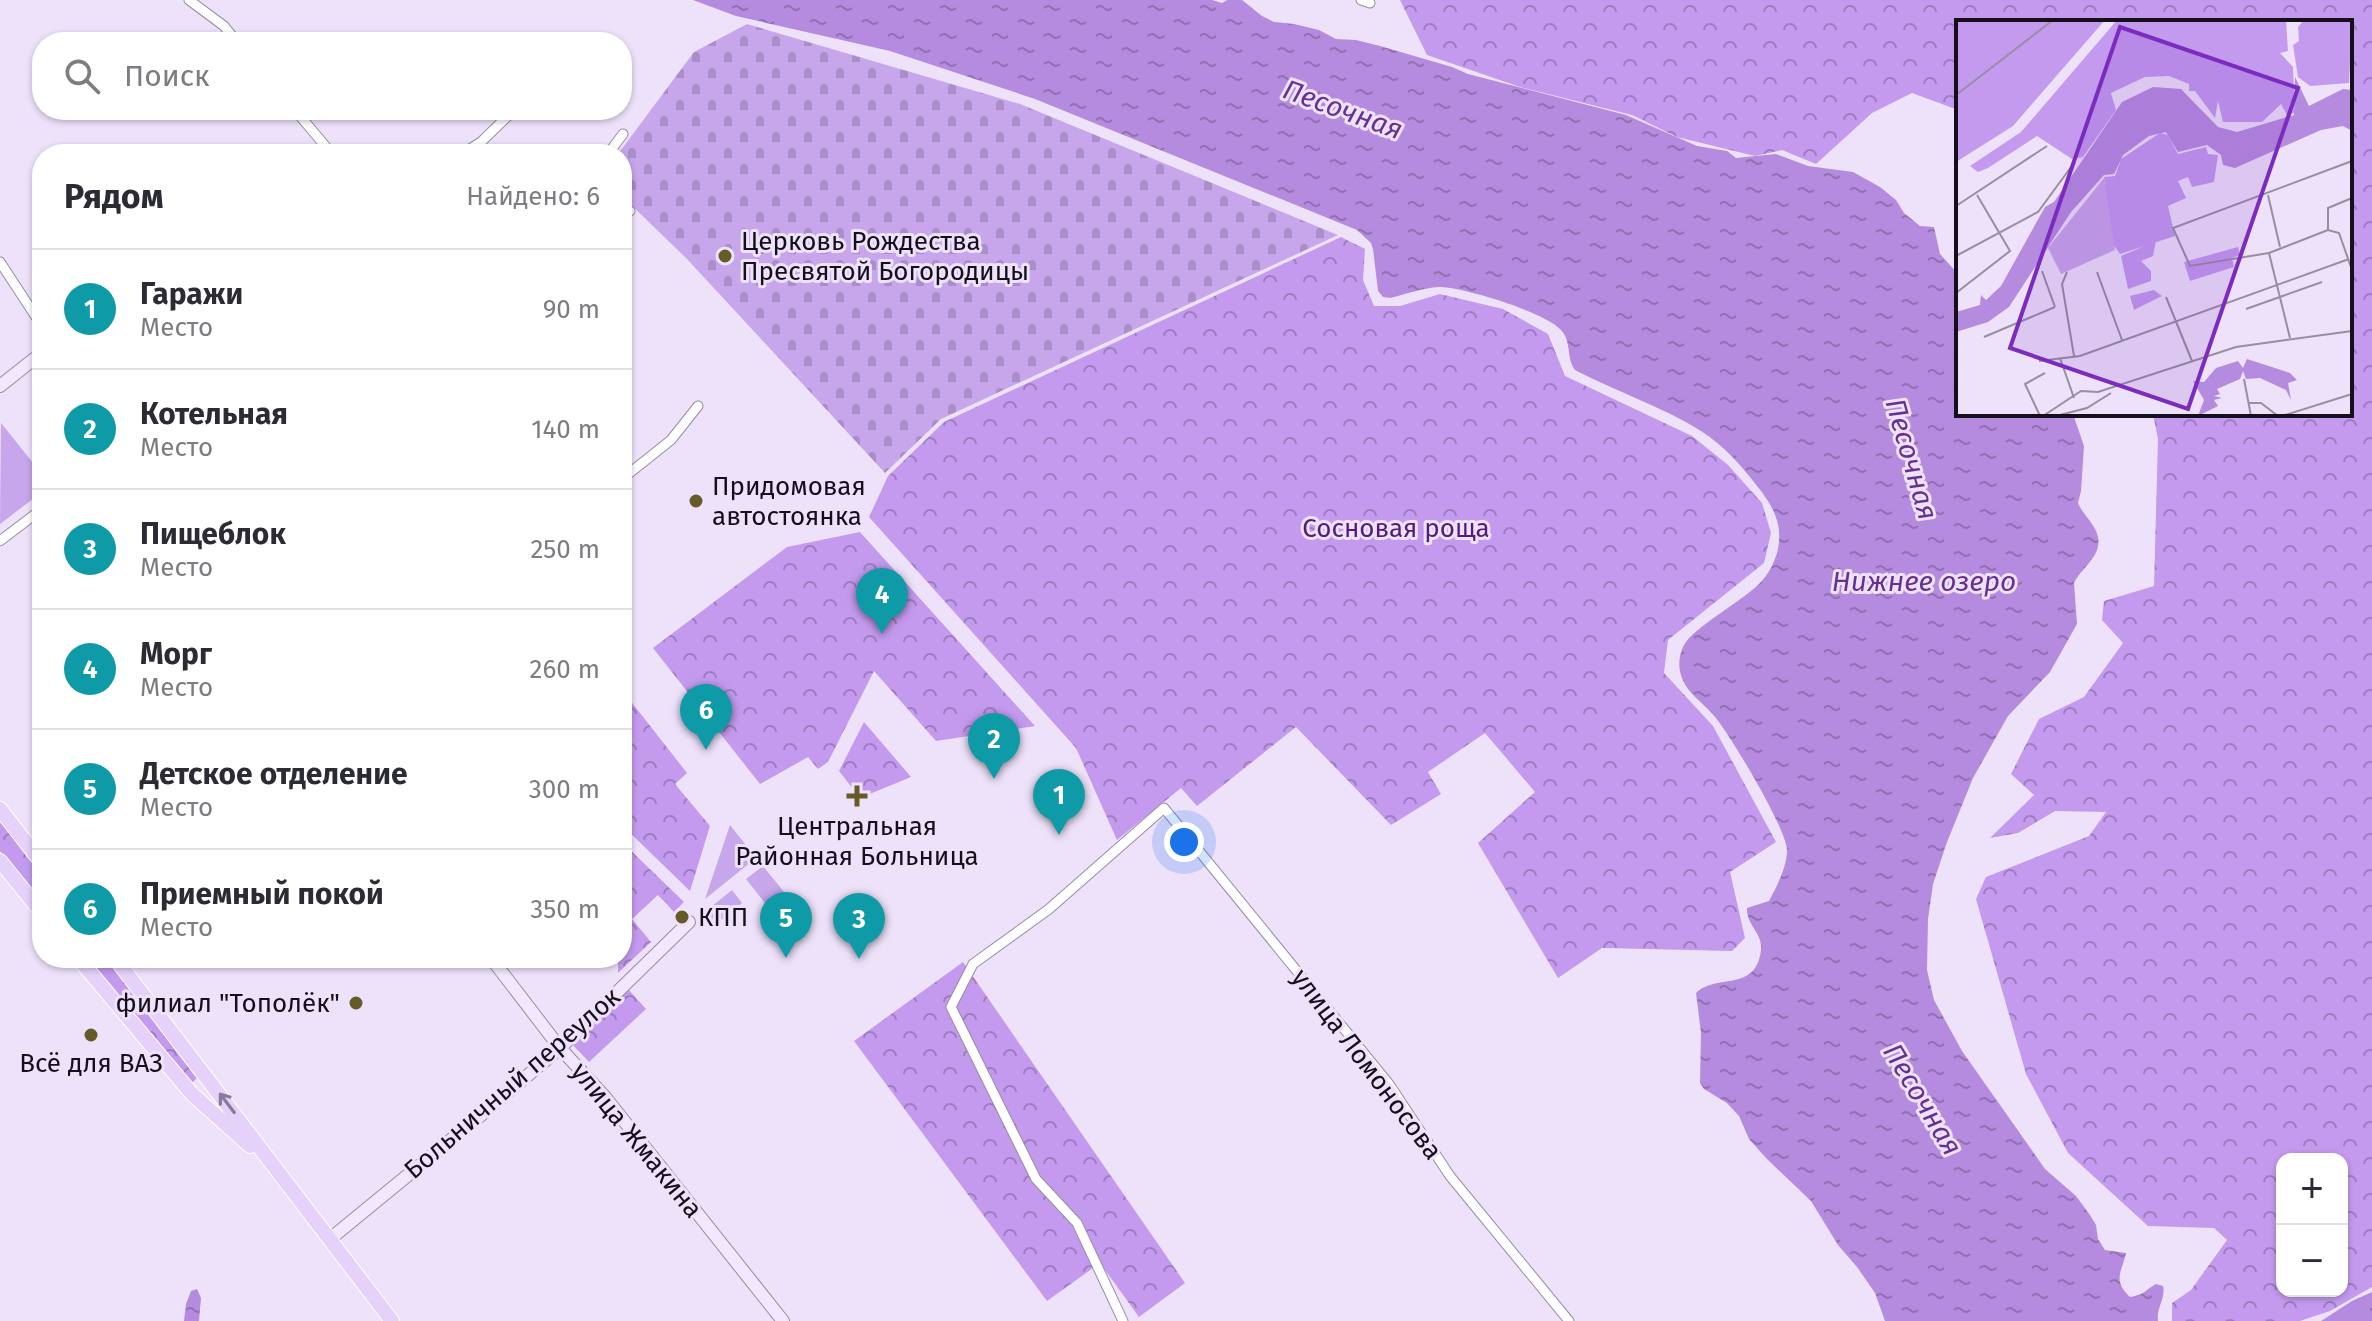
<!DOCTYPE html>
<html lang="ru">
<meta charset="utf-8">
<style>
:root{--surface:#fff;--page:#f2f2f3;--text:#2b2b33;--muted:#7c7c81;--line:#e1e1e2;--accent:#111827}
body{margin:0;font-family:"Fira Sans",sans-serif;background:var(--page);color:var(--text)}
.controls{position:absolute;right:24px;bottom:24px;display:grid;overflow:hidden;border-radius:16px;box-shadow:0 2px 6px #0004}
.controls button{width:72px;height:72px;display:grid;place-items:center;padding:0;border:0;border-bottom:2px solid var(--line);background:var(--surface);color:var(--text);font:40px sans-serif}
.you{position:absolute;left:1184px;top:842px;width:28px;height:28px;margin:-20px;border:6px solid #fff;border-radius:50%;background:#1a73e8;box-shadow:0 0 0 12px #1a73e833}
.badge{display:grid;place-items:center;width:52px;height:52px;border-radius:50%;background:var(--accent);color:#fff;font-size:26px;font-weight:700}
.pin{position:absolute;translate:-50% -66px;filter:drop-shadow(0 2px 4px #0008)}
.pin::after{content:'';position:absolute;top:42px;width:28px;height:24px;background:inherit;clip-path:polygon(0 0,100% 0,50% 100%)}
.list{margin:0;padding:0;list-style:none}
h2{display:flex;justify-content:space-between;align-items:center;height:104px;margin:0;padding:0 32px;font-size:34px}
h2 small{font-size:26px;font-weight:400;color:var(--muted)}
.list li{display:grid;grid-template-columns:52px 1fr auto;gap:24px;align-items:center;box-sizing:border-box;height:120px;padding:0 32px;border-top:2px solid var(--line)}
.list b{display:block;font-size:30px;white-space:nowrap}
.list p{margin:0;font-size:26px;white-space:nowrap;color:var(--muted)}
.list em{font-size:26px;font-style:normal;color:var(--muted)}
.icon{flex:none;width:44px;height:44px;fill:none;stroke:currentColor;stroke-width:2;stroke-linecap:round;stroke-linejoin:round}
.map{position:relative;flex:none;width:2372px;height:1321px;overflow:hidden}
.search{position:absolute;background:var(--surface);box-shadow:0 2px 6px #0004;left:32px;top:32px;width:600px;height:88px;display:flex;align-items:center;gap:20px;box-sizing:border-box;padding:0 28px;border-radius:32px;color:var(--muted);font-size:30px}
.panel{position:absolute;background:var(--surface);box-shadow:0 2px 6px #0004;left:32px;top:144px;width:600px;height:824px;border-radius:32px}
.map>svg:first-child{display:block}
.green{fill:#c7a6eb}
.forest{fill:url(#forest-crowns);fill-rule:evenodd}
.cemetery{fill:url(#cemetery-stones)}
.water{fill:url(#water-ripples)}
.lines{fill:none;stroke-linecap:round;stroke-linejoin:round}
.street-casing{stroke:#978aa7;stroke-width:11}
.secondary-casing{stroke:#978aa7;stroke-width:14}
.primary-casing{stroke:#fff;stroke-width:16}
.street{stroke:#fff;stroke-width:9}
.secondary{stroke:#f2e8fd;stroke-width:12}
.primary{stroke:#e6d1fb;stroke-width:14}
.oneway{stroke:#887a96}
.poi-dot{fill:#665a26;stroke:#eee2fb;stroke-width:3}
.labels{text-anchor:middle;stroke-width:6;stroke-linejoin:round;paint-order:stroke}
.poi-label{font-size:26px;fill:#140f1a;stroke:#eee2fb;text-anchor:start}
.park-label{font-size:26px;fill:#541a7d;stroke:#eee2fb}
.street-label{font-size:26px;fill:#140f1a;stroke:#eee2fb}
.water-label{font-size:28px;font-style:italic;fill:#662f92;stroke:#eee2fb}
.inset-road{fill:none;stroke:#978ea1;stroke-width:2}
.view{fill:#7b2cbf;fill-opacity:0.15;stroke:#7b2cbf;stroke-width:4}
.inset-edge{fill:none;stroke:#140f1a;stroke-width:4}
</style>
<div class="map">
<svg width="2372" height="1321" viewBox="0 0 2372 1321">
<defs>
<pattern id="forest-crowns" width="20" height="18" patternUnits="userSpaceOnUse" patternTransform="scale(2)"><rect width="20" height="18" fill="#c49aef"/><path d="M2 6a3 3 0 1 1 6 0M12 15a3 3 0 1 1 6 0" fill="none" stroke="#9e7cc1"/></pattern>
<pattern id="cemetery-stones" width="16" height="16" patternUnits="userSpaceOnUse" patternTransform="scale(2)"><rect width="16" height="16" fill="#c7a6eb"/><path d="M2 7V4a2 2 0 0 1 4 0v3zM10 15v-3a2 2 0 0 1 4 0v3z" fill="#aa8ec9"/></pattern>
<pattern id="water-ripples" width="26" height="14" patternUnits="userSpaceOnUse" patternTransform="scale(2)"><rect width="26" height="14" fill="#b58bdf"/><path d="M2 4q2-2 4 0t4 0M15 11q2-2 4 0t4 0" fill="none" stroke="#9270b4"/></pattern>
</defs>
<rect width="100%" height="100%" fill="#eee2fb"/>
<path class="green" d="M1,423l41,51v18l-42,32z
M730,825l26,33 -51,41z
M763,866l46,57 -17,14 -46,-58z
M732,890l10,13 -26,21 -10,-13z"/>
<path class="forest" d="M1400,0h972v1287l-42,24 -30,10h-128v-18l19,-13 36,-50 -13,-12 -66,-2 -80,-73 -42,-79 -50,-175 10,-22 103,-41 17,-24 -51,-1 -37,22 -28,5 44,-43 -23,-21 28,-55 45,-22 39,-54 -21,-23 2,-19 50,-15 4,-147 -5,-25h197v-392h-392v88l-46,-17 -40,20 -56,51 -34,-14 -27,6 -78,-19 -45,-22 -112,-28 -93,-32zM2342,1159v132h-60v-132z
M1341,237l24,12 -2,31 11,26h26l40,-12 63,15 45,25 17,42 127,60 36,29 34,38 9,30 -7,30 -96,77 -4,33 49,53 63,116 -46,30 15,66 -13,13 -130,-3 -44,30 -80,-135 57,-51 -50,-59 -57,39 13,22 -50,31 -95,-98 -99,79 -16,-18 -64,52 -41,-92 -207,-231 19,-41 56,-54z
M860,532l175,194 -99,15 -62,-70 -46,91 -10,7 -10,-12 -48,27 -107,-136 134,-101z
M622,690l65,83 -12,11 35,42 -20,65 -68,-66z
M864,722l47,55 -51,21 -21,-27z
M0,818l42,55v31l-42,-53z
M622,842l62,60 -10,10 -16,-17 -26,24 19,23 -33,31v-15h4z
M85,958h22l91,119 -7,7z
M963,962l222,321 -46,34 -39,-54 -53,38 -193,-260z
M628,989l18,20 -57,53 -19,-20z"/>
<path class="cemetery" d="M747,24l273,80 318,131 -397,184 -56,54 -198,-214 -65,-63v-42h-4l76,-102z"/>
<path class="water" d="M693,0h519l10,3 5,-3h15l20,16 12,6 20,2 25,6 17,9 20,1 24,6 72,21 16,7 158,41 71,31 30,5 9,7 40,-4 32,12 45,6 27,15 16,13 8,13 16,13 14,1 6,27 18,20v140h115l11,32 -3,45 -3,12c4,10 13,17 18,28 10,23 -13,34 -22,52l3,41 -27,48 -42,44 -35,62 -26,64 -14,42 -5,35 -1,51 7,30 28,51 83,118 31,27 14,19 6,10 2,14 7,11 21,3c-4,19 -14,27 4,44 15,-2 15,-7 26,-13l7,2c3,12 -7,22 -5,35h-273l-10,-28 -18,-26 -19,-22 -27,-44 -45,-43 -17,-19 -10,-23 -12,-13 -23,-14 -4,-6 1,-50 -5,-40c20,-20 60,0 65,-43 2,-17 -15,-25 -14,-42l22,-7c8,-15 18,-34 18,-51 -1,-22 -56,-114 -72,-133 -12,-15 -29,-24 -34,-42 -3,-9 -2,-21 3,-30 9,-17 58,-44 75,-61 9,-9 14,-19 18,-31 7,-27 -3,-46 -20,-67 -15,-20 -34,-41 -56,-55 -38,-24 -86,-40 -126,-61 -9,-12 -3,-28 -14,-40 -16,-18 -98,-43 -122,-43 -16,1 -33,7 -49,11l-7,-1 -5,-6 -5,-42 -2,-6 -14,-13 -322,-131 -145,-48 -154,-35z
M197,1289l4,9 -2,23h-15l2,-17 5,-13z
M2372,1292v29h-51l31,-20z"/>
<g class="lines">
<g class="street-casing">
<path id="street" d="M189,0l35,26 13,16
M1361,0l9,3
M576,42l3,-3
M295,110l37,44
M462,154l19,-12 33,-32
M608,154l15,-20
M622,208l8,3
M0,262l42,64
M622,479l49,-39 27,-34
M0,541l42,-32
M1123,1321l-46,-98 -41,-44 -85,-172 22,-43 76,-55 115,-101 225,276 61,92 119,145"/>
</g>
<g class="secondary-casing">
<path id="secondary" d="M0,386l34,-27 8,-1
M491,958l69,90 45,49 178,224
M330,1239l144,-118 86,-73 129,-126"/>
</g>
<g class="primary-casing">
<path id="primary" d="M0,809l42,54
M0,861l42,52
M78,958l114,136 58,52
M115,958l277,363"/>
</g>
<use href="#street" class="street"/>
<use href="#secondary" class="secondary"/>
<use href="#primary" class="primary"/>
</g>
<defs><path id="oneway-shaft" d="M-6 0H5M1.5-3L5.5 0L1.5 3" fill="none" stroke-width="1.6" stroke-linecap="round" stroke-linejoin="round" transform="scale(2)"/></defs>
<use class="oneway" href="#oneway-shaft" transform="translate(227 1103) rotate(-127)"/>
<g class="poi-dot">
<circle cx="725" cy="256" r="8"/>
<circle cx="696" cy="501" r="8"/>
<path d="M853 784h8v8h8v8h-8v8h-8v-8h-8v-8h8z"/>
<circle cx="682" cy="917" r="8"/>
<circle cx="356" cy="1003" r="8"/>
<circle cx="91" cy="1035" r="8"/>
</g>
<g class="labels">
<g class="poi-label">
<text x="741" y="250">Церковь Рождества<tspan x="741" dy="30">Пресвятой Богородицы</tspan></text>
<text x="712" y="495">Придомовая<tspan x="712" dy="30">автостоянка</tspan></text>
<text x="857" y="835" text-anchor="middle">Центральная<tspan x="857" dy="30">Районная Больница</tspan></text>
<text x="698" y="926">КПП</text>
<text x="340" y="1012" text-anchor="end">филиал "Тополёк"</text>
<text x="91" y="1072" text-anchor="middle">Всё для ВАЗ</text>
</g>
<g class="park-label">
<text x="1396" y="537">Сосновая роща</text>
</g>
<g class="street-label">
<text transform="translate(1367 1064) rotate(53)" y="9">улица Ломоносова</text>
<text transform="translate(512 1083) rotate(-41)" y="9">Больничный переулок</text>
<text transform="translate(637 1140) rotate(51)" y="9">улица Жмакина</text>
</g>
<g class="water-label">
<text transform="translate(1343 109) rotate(20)" y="10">Песочная</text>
<text transform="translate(1912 459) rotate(74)" y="10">Песочная</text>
<text x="1924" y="591">Нижнее озеро</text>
<text transform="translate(1923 1099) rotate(59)" y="10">Песочная</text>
</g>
</g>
<g transform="translate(1956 20)">
<rect width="396" height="396" fill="#eee2fb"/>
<path d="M0,0h149l-92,106 -57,36zM161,0h169l2,31 -8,2 13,14 2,46 -8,2 -6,-11 -19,18h-39l-5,-21 -3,17 -20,-27h-6v-7l-20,-8 -24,1 -34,16 5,17 -33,47 -11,2 -35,-23 -49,32 -10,4 -8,-6 51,-34zM348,0h48l-3,63 -39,3 -12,-9 -5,-32 6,-4 -1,-14zM204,113l8,2 10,19 28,-7 2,7 10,1 -4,27 -22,5 -4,-10 -10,4 8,17 -18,8 7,30 -55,18 -10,-14 -6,-63 11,-1 6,-17zM200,221l-3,15 -12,5 10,10v10l-23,8 -7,-33zM282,227l2,8 -8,3 2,9 -44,14 -6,-19zM198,270l8,6 -28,14 -4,-14z" fill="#c49aef"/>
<path d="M148,158l11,72 -54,24 -13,-26z" fill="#c7a6eb"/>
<path d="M339,57l14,29 34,-17 9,1v41l-9,-5 -22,4 -86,38 -12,-3 -2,-10 -14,-10 -29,7 -12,-20 -17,4 -26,19 -9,19 -10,1 -33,37 -62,95 -21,15 -32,10v-20l24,-7 1,-10 5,5 15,-14 44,-79 9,-5 68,-100 31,-15 28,2 37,38 19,5 57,-17zM291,339l43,14 7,7 -9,3 3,17 -5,-10 -26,-12 -14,1 -3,-8 -3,8 -23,10 3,5 -6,2 8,2 -8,2 4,6 -20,10 6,-16 -11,-19 11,1 12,-14 22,-7 5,7z" fill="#b58bdf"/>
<path class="inset-road" d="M0,75l97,-75M312,175l12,52M0,186l91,-60M372,210l-59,23 -79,13 -17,-38 179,-67M372,210l11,3 13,37M372,210v-22l24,-10M313,233l21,85M0,236l82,-44 36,-49M86,251l13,36M111,252l-5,12 12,72M141,252l25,68M0,273l54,-42 -33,-56M210,277l26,64M290,289l76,-27M28,317l71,-30M104,338l14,40M83,341l41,-5 269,-97M288,359l7,37M293,383h12l17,13M84,396l-15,-32 20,-11M87,396l38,-25 17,1 138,-45 116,-16M100,396l31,-8 24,-15M326,396l70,-22"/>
<path class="view" d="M164,7l178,61 -110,321 -178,-61z"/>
<rect width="396" height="396" class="inset-edge"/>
</g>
</svg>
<div class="controls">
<button>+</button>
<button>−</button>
</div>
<div class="you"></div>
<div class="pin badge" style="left:1059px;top:835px;background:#0f9aa8">1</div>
<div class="pin badge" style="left:994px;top:779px;background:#0f9aa8">2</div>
<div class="pin badge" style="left:859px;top:959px;background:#0f9aa8">3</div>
<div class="pin badge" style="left:882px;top:634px;background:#0f9aa8">4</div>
<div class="pin badge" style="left:786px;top:958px;background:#0f9aa8">5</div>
<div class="pin badge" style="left:706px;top:750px;background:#0f9aa8">6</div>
<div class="search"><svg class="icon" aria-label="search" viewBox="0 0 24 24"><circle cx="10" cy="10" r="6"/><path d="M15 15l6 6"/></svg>Поиск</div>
<section class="panel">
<h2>Рядом<small>Найдено: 6</small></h2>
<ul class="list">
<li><span class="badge" style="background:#0f9aa8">1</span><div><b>Гаражи</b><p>Место</p></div><em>90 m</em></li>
<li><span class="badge" style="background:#0f9aa8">2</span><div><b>Котельная</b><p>Место</p></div><em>140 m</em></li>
<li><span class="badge" style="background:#0f9aa8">3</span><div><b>Пищеблок</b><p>Место</p></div><em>250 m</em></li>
<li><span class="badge" style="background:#0f9aa8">4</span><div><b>Морг</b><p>Место</p></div><em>260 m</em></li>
<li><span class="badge" style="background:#0f9aa8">5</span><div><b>Детское отделение</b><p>Место</p></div><em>300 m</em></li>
<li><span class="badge" style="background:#0f9aa8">6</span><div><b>Приемный покой</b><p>Место</p></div><em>350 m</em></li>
</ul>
</section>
</div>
